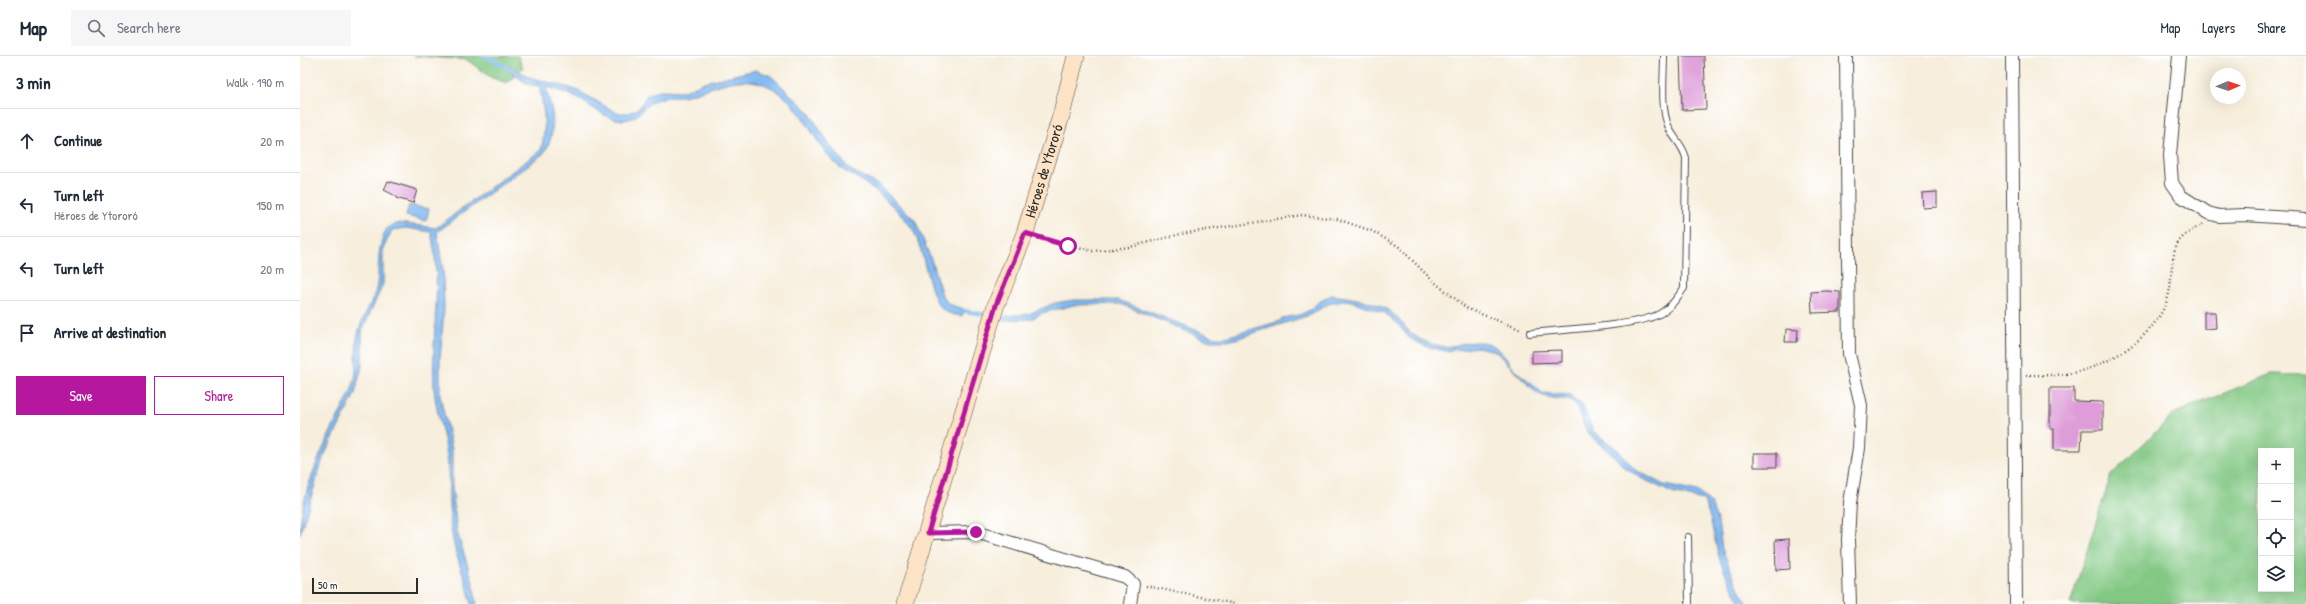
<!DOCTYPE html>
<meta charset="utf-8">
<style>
:root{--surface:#fff;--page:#f6f6f7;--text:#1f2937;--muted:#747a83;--line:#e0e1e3;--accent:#b5179e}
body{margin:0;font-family:"Patrick Hand",sans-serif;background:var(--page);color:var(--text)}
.controls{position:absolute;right:12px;bottom:12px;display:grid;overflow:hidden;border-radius:0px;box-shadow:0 4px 16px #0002}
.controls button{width:36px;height:36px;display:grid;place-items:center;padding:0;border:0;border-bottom:1px solid var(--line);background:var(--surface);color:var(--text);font:20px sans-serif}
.compass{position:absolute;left:1910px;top:12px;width:36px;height:36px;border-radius:50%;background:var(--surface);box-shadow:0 4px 16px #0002;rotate:88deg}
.scale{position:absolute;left:12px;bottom:10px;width:106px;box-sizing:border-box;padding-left:4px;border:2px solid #2b2b2b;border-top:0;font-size:11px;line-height:14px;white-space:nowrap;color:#2b2b2b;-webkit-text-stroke:3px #fff;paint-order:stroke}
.stop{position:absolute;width:12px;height:12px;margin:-9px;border:3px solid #b5179e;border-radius:50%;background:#fff}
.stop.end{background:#b5179e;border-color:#fff;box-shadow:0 1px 4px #0008}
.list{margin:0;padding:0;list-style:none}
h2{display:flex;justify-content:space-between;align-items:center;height:52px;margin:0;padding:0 16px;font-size:17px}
h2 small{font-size:13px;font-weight:400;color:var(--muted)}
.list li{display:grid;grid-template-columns:26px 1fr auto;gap:12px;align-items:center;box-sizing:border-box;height:64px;padding:0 16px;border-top:1px solid var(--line)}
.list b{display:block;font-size:15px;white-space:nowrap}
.list p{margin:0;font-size:13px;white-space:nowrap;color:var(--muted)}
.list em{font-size:13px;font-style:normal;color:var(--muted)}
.actions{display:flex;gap:8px;padding:12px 16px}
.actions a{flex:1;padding:9px 0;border:1px solid var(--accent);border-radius:0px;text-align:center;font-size:14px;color:var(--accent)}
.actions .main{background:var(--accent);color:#fff}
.icon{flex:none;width:22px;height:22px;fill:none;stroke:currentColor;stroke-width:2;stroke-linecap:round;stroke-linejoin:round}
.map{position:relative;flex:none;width:2006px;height:548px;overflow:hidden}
header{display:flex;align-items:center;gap:24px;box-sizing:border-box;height:56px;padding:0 20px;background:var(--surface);border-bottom:1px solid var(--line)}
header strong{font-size:19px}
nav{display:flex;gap:22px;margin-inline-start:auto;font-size:14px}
.search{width:280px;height:36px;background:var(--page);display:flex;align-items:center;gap:10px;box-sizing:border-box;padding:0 14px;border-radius:0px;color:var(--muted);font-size:15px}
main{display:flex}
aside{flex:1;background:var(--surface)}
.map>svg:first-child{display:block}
.green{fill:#82c883;stroke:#567a57;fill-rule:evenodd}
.water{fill:#81b9f1;stroke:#56728e}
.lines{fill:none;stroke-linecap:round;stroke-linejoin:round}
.stream{stroke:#81b9f1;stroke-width:4}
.building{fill:#de9dd9}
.lane-casing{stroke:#4a4846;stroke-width:8}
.street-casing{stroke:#4a4846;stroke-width:14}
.secondary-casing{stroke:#4a4846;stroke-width:18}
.path{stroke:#4a4846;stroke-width:2.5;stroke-dasharray:1 3;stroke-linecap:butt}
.lane{stroke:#fff;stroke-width:6}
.street{stroke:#fff;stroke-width:12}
.secondary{stroke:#fee4c6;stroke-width:17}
.route{stroke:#b5179e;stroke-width:5}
.labels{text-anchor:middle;stroke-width:4;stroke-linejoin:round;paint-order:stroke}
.street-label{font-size:15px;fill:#2b2b2b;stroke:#fff}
</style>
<header>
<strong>Map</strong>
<div class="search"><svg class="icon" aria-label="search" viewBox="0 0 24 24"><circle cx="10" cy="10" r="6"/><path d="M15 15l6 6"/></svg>Search here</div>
<nav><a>Map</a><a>Layers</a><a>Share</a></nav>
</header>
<main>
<aside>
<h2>3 min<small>Walk · 190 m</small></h2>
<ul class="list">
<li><svg class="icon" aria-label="ahead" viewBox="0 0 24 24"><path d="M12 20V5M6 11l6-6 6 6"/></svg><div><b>Continue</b></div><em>20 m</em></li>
<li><svg class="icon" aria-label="left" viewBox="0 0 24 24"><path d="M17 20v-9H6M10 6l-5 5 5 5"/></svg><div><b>Turn left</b><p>Héroes de Ytororó</p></div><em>150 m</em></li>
<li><svg class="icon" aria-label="left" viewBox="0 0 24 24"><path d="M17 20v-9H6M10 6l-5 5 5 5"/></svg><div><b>Turn left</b></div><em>20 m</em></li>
<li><svg class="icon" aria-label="arrive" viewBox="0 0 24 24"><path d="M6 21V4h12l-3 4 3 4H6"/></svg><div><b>Arrive at destination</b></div></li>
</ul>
<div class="actions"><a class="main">Save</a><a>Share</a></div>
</aside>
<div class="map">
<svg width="2006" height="548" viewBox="0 0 2006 548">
<rect width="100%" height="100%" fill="#fff"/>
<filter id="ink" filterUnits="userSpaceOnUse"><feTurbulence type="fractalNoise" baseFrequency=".025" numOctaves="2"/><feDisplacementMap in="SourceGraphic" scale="8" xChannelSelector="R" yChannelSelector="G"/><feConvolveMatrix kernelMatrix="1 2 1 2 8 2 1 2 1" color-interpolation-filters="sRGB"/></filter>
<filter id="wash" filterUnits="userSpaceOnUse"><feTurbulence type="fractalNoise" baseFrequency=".012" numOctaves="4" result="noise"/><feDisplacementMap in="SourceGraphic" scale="16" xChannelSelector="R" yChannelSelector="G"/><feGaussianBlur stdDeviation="0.9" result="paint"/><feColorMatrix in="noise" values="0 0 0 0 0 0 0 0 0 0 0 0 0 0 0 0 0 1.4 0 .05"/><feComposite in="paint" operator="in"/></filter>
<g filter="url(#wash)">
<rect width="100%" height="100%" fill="#f7eedc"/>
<path class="green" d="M114,0h104l5,12 -16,15 -15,-5 -25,-18z
M1971,318l35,1v229h-236l41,-129 64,-62zM1961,395h30v138h-30z"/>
<path class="water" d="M209,9l20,12 48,13 40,23h11l11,-5 8,-13 13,-5 25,1 19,-9 52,-12 15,6 38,36 18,29 22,28 29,16 37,35 16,39 10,34 7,11 16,5 -2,7c-7,-1 -14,-2 -20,-7 -13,-11 -18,-60 -29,-79 -8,-14 -33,-37 -47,-46 -7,-6 -16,-9 -23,-14 -28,-21 -36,-59 -66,-79 -32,-21 -57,-5 -89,4 -13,3 -26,0 -38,8 -9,7 -14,17 -27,17 -17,0 -31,-14 -46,-22 -9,-5 -21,-8 -31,-11 1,9 5,17 6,25 2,14 0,30 -9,42l-106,78 6,39 1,38 -4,50v36l12,55v36l5,46 15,47 5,25h-6c-3,-22 -14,-42 -18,-64 -6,-28 -3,-57 -6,-85 -3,-22 -12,-46 -13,-68 -3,-53 9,-102 -3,-155l-25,-4 -14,2 -9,19v35l-21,47v35l-7,28 -32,64 -23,76c0,-36 18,-76 34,-109 7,-15 18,-30 21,-47 3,-16 -1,-32 4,-48 4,-15 15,-29 18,-45 3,-21 -1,-40 11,-58l11,-4 37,5 105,-78c6,-23 3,-41 -2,-64l-12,-2 -21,-16z
M109,149l20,4 -3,12 -20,-5z
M1032,239c16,2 43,6 56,15 13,9 20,25 36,31 28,12 29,1 53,1 25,-1 30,22 44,33 8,6 14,10 21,18l28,2 13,11 10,25 26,20 15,18 30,16 34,7 13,12 7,18 4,27 17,40 9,15h-6c-9,-16 -19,-32 -24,-51 -5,-18 -6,-36 -15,-53l-31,-7 -31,-15 -17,-11 -8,-9 -28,-24 -14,-32c-13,-5 -26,-2 -37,-9l-42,-42 -17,-4 -33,4 -20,-5 -16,-8 -12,-15 -12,-10 -37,-13 -20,4 -18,11 -81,26h-19l-89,-37 -47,1 -32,8 -11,6 -28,1 2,-4 23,-2 27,-11 18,-3h46l95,37h12l54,-16 2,-3 17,-3 11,-5 7,-7z"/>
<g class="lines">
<path class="stream" d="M185,0l25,13
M658,254l31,5"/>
</g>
<g id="blocks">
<path class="building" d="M1380,0h24l2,53 -24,1z
M88,125l29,9 -4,13 -17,-5v-2l-12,-6z
M1637,136v15l-14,1 -1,-15z
M1526,235l14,1v20l-28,1 -1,-21z
M1904,256h11l1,16 -12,1z
M1486,273l12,1 -1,12h-12z
M1262,294v12l-30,1v-12z
M1750,332h24v13l29,1v28h-21l-1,20h-27v-21h-4z
M1454,397h23v14h-23z
M1489,483l1,30 -14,1 -1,-30z"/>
</g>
</g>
<g filter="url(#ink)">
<use href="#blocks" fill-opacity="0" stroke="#4a4846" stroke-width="1"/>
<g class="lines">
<g class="lane-casing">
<path id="lane" d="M1230,277c28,-3 111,-7 131,-20 11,-7 16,-15 23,-25l2,-130c-3,-13 -12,-19 -17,-30 -9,-21 -5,-49 -5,-72
M1388,481l1,67"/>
</g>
<g class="street-casing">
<path id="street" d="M1546,0l3,298 12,51 -2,43 -9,55 -2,37 2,64
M1712,0l4,548
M1879,0l-9,99 2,28 9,13 27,17 11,3 26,-1 61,4
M628,477l48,-1 149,45 8,7 -3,20"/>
</g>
<g class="secondary-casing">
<g id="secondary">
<path id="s1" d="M605,548l91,-299 29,-72 36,-117 15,-60"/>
</g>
</g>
<path class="path" d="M738,181l30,9 25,5 37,-4 51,-13 121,-19 35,4 35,12 26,15 35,35 35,28 54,21
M1726,319c15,0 31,1 46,-2 38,-7 88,-39 97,-80 3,-14 2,-43 11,-53 6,-7 15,-11 23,-16
M846,530l90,18"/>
<use href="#lane" class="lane"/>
<use href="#street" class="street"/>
<use href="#secondary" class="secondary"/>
</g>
</g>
<g class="lines" filter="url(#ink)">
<path class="route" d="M676,476l-48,1 68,-228 29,-72 43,13"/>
</g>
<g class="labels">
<g class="street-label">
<text dy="5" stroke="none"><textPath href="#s1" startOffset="455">Héroes de Ytororó</textPath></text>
</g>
</g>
</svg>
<div class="controls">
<button>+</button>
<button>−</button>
<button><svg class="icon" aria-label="locate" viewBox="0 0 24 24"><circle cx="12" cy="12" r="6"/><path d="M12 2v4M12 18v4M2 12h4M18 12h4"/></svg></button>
<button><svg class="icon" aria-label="layers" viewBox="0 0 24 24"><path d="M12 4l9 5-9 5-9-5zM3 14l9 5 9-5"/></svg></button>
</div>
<svg class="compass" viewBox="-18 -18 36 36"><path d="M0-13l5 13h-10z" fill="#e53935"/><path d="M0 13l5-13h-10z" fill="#747a83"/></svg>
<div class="scale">50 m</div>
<div class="stop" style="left:768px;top:190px"></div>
<div class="stop end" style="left:676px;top:476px"></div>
</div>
</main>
